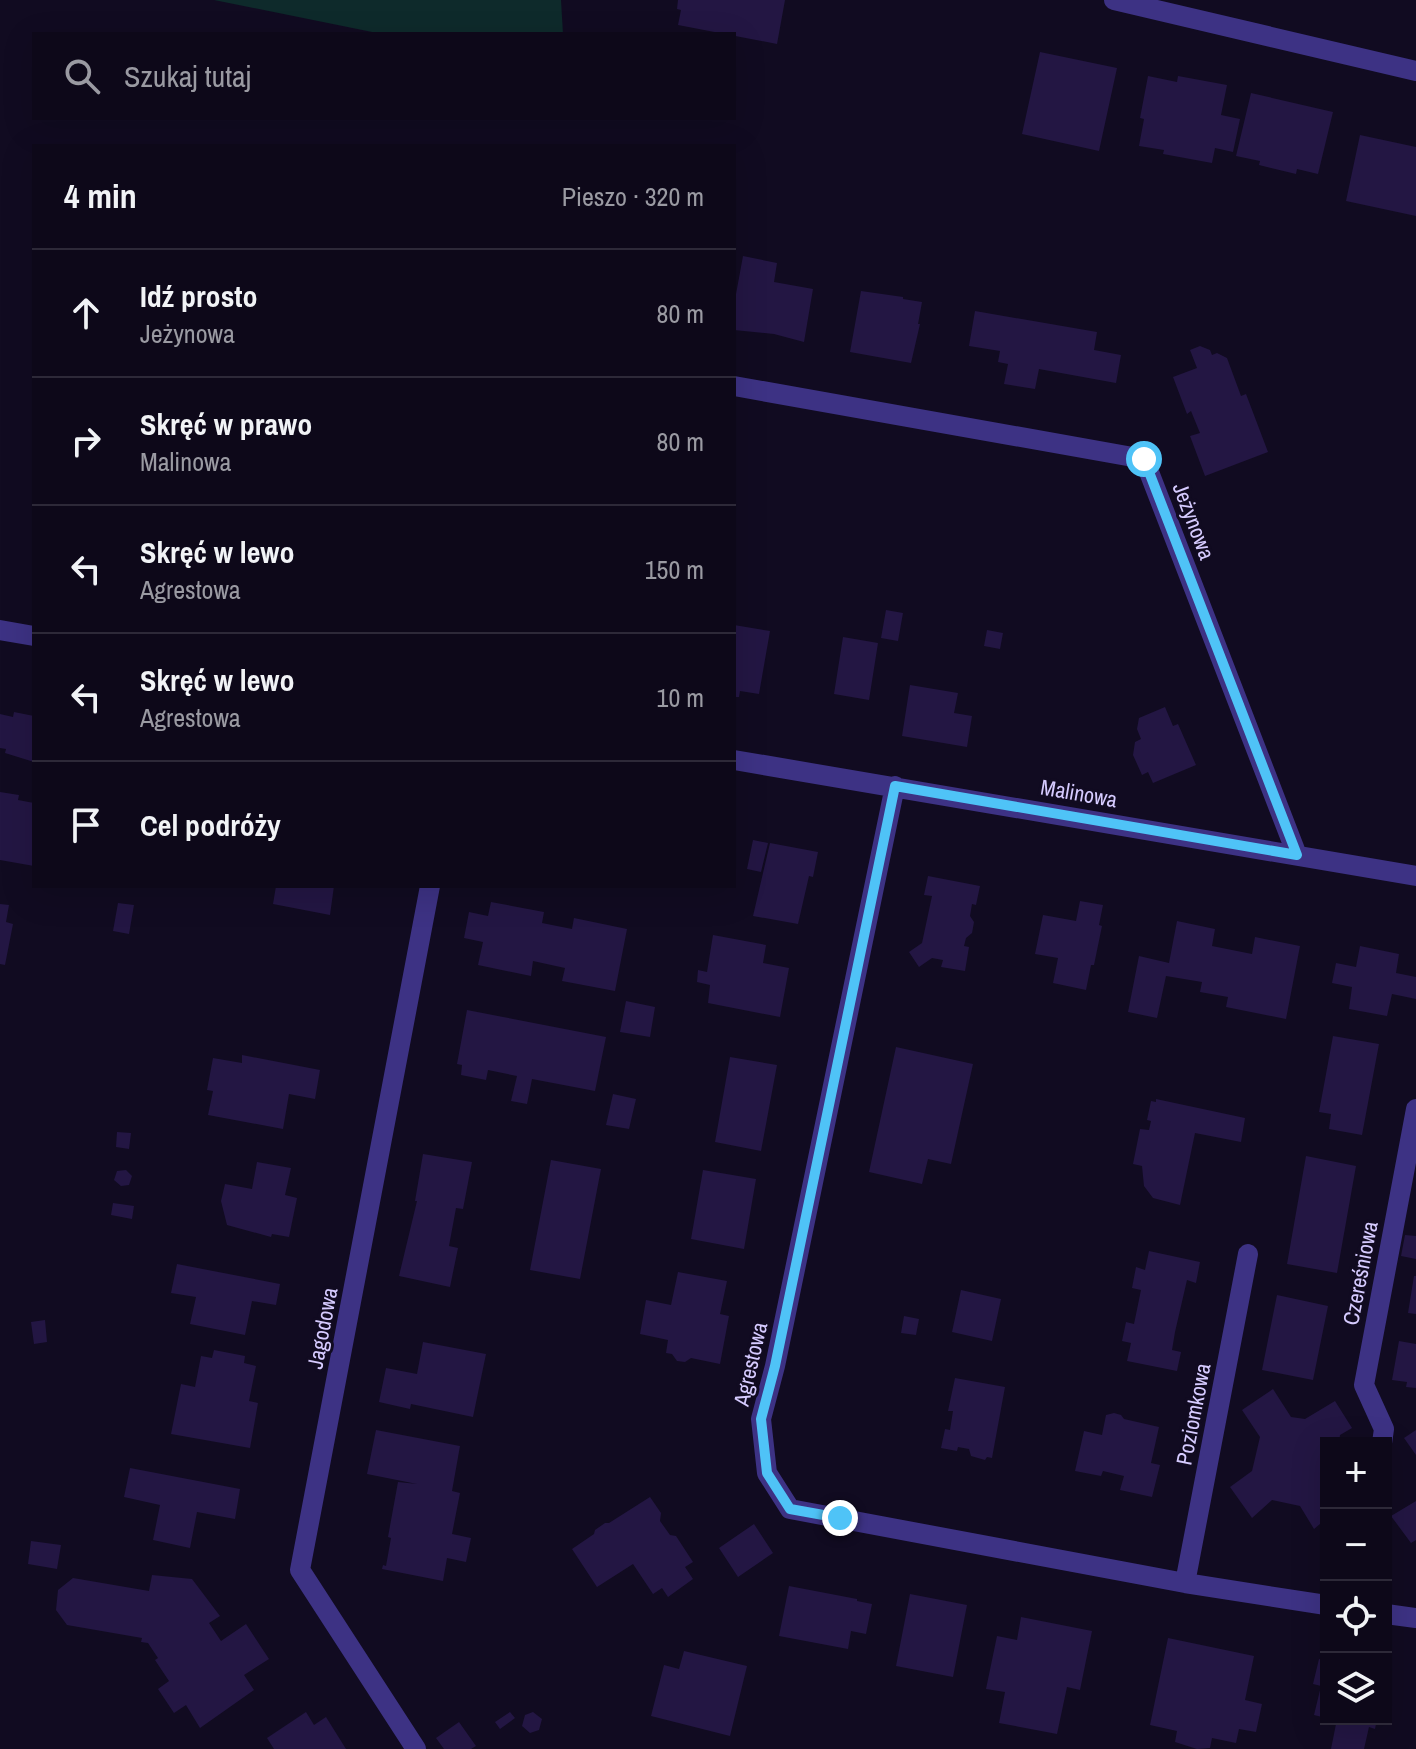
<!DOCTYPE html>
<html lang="pl">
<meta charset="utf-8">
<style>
:root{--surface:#0d0819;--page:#161122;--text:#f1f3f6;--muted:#9a9aa2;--line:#2d2938}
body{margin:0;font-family:"Archivo Narrow",sans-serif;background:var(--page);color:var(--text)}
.controls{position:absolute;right:24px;bottom:24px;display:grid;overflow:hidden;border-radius:0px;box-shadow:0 8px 32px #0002}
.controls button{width:72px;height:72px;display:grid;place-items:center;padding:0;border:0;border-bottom:2px solid var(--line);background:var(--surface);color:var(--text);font:40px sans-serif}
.stop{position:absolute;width:24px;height:24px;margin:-18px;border:6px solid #4fc3f7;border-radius:50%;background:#fff}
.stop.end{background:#4fc3f7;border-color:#fff;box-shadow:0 2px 8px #0008}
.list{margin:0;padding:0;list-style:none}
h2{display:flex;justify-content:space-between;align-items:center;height:104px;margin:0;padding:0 32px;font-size:34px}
h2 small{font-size:26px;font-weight:400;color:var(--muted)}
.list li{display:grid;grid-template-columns:52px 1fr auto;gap:24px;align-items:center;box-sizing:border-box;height:128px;padding:0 32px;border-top:2px solid var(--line)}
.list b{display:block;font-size:30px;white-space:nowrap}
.list p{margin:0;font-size:26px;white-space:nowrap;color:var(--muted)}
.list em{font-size:26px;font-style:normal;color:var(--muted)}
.icon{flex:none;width:44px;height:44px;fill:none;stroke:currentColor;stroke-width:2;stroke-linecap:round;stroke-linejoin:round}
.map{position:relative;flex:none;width:1416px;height:1749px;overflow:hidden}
.search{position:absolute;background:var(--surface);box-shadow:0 8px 32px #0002;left:32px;top:32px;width:704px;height:88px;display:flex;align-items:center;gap:20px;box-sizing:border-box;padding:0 28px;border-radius:0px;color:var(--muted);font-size:30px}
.panel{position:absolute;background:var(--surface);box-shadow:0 8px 32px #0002;left:32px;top:144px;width:704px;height:744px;border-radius:0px}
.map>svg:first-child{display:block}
.green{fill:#0e2a2b}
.building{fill:#231643}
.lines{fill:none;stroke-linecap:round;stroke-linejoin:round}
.minor{stroke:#3d3284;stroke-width:20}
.route{stroke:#4fc3f7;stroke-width:10}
.labels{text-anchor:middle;stroke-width:6;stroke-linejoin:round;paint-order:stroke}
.street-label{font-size:22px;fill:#d6cbff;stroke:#110b21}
</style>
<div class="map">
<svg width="1416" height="1749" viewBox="0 0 1416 1749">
<rect width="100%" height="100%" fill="#110b21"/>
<path class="green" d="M214,0h347l2,34h-181z"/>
<path class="building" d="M678,0h107l-8,44 -99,-19 3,-15 -4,-1z
M1040,52l77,16 -18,83 -77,-17z
M1148,76l29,6 1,-6 49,9 -6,30 19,4 -7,33 -18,-4 -3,15 -49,-9 1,-4 -25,-4 5,-27 -4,-1z
M1251,93l82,19 -15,62 -21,-5 -1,5 -37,-9 1,-4 -24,-5z
M1360,135l56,12v69l-70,-15z
M743,256l34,7 -3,19 39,7 -9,53 -30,-8 -40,-4v-25z
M861,291l42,6v2l19,3 -4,22h2l-9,39 -61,-11z
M975,311l122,21 -3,18 27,5 -5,28 -77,-14 -4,20 -31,-5 4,-20 -10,-2 2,-11 -31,-5z
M1200,346l10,4 2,5 5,-2 10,5 14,38 5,-2 22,58 -63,24 -15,-40 10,-3 -9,-22 -4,3 -14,-37 24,-9 -7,-18z
M886,610l17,3 -5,28 -17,-3z
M734,625l36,6 -11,63 -19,-3 -1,6h-5z
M987,630l16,3 -3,16 -16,-3z
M843,637l35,6 -9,57 -35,-6z
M910,685l48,8 -4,20 18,3 -5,31 -65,-11z
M1165,707l8,19 5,-2 18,41 -43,18 -5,-11 -6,3 -9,-20 2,-13 6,-3 -4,-10 2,-11z
M14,712l20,4v46l-29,-9 1,-4 -6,-1v-34l13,3z
M0,792l19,3 -1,5 16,3v63l-34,-6z
M753,840l15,3 -7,29 -14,-3z
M770,843l48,9 -5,25 -4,-1 -11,48 -45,-8z
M928,876l52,10 -4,19 -4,-1 -2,12 4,6 -2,11 -6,5 -2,8 5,1 -4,24 -24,-4 2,-7 -11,-2 -13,9 -10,-15 13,-9 10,-47 -8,-1z
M276,886h58l-4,29 -57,-11z
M1080,901l23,4 -4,20 3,1 -8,39h-3l-5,25 -33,-7 5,-25 -23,-4 8,-39 33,6z
M491,902l53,10 -2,11 30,6 2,-11 53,11 -12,62 -53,-10 3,-13 -32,-7 -2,15 -53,-11 5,-23 -19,-4 5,-26 19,4z
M118,903l16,2 -5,29 -16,-3z
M0,904l9,1 -3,17 7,2 -8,41 -5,-1z
M1177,921l38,8 -3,17 40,8 3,-17 45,9 -14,73 -60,-12 2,-10 -28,-5 2,-10 -36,-6 -9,42 -29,-6 11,-56 30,7z
M713,935l53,10 -3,18 26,5 -9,49 -72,-14 2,-18 -13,-3 1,-12 9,2z
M1360,946l39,8 -3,19 20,4v22l-24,-5 -5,22 -38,-7 3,-22 -20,-4 4,-20 20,4z
M626,1001l29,6 -5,30 -30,-5z
M467,1010l139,27 -11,54 -63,-12 -5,25 -16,-3 6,-25 -29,-6 -2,10 -25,-5 1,-10 -5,-1z
M1333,1036l46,8 -17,91 -33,-6 2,-15 -12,-2z
M896,1047l77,17 -22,100 -23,-5 -6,25 -53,-12z
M242,1055l78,15 -5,29 -26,-5 -6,35 -75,-14 5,-24 -6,-1 6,-32 29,5z
M730,1057l47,8 -16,86 -46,-9z
M613,1094l23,5 -7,30 -23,-4z
M1156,1099l89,19 -4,24 -46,-9 -15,72 -27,-7 -9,-12 -2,-20 -9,-2 7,-35 9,1 2,-9 -4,-1 4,-19 5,1z
M117,1132l14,1 -2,16 -13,-2z
M423,1154l49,8 -9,47 -7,-1 -7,38 9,2 -8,39 -51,-11 18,-75h-2z
M1306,1156l50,10 -19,107 -50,-9z
M551,1160l50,9 -21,110 -50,-9z
M257,1162l34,6 -6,27 12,3 -8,39 -17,-3 -1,3 -44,-12 -6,-24 4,-17 27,5z
M126,1170l6,6 -3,9 -8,1 -7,-6 3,-9z
M703,1170l53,9 -12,70 -53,-10z
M113,1203l21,3 -2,13 -21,-4z
M1405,1235l11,1v23l-15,-3z
M1149,1251l51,11 -4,21 -9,-3 -12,52 -3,18 9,2 -4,19 -50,-10 4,-18 -9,-2 4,-19 8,2 7,-34 -9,-2 4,-21 9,3z
M177,1264l103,20 -4,21 -24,-4 -7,34 -55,-11 6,-27 -25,-4z
M678,1272l49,9 -7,33 9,2 -9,48 -29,-6 -6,4 -8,-1 -5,-7 -6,-1 2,-13 -28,-6 6,-34 25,5z
M1414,1276h2v38l-8,-1z
M961,1290l40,9 -9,42 -40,-9z
M1277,1295l51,11 -15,74 -51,-10z
M904,1316l15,3 -3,16 -15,-2z
M45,1320l2,22 -13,2 -3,-22z
M1399,1341l17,3v44l-10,-1 1,-5 -15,-2z
M423,1342l63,12 -13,63 -62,-13 -1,5 -31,-7 7,-34 31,6z
M214,1350l31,6 -1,7 12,3 -7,35 9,2 -8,45 -79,-14 10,-50 14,3 6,-31 11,2z
M955,1378l50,9 -13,71 -5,-1 -2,3 -14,-4 -2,-7 -11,-2 -1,4 -16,-3 4,-19 5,1 3,-19h-5z
M1273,1389l18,28 14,2 30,-18 17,27 -12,7 -1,8h-13v76l-12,10 -14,-23 -28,-6 -20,18 -22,-31 22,-16 8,-34 -18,-27z
M1114,1413l7,2 3,4 35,8 -8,36 9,2 -8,32 -32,-7 4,-14 -21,-5 -2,5 -26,-5 9,-40 18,4 4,-20z
M376,1430l84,16 -8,45 8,2 -8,41 19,4 -5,24 -19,-4 -4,23 -61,-12 1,-4 3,1 5,-28 -3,-1 10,-55 19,2 -50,-10z
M1416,1430v25l-12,-17z
M130,1468l110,21 -5,30 -38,-7 -7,36 -37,-8 7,-35 -36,-8z
M650,1497l11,16 -1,8 10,14 6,1 17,26 -8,5 8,12 -25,18 -6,-9 -9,6 -20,-30 -36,23 -25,-38 22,-15 1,-4 10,-7h4z
M1416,1501v39l-5,3 -20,-27z
M754,1524l19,29 -35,24 -19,-29z
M31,1541l30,4 -4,24 -29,-5z
M152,1575l40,4 28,37 -11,7 12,18 25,-17 23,35 -25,16 10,15 -54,38 -14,-23 -12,8 -16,-24 11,-8 -14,-21 3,-2 -10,-15 -7,-1 1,-4 -75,-13 -11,-15 2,-20 15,-12 76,13z
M789,1586l68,13v2l15,3 -6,30 -15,-3 -3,18 -69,-13z
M910,1594l57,11 -14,72 -57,-11z
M1021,1617l71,14 -12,59 -13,-3 -10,47 -58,-11 6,-31 -19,-3 11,-53 20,4z
M1168,1638l86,18 -9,44 17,4 -6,28 -17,-3 -3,14 -24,-5 -2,10 -13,1 -22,-7 2,-11 -27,-6z
M684,1651l63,15 -17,70 -79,-20 13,-51 15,4z
M1319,1659l7,2v57l-12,-3 7,-29 -8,-2z
M306,1712l8,13 12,-8 20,32h-72l-7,-11z
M510,1712l5,6 -15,11 -5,-7z
M533,1712l9,7 -3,11 -9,3 -8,-7 3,-11z
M1337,1719h40l-2,10 -6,-2 -5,22h-33z
M459,1722l17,24 -5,3h-27l-8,-11z"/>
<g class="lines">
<path class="minor" d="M1114,0l302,71
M734,386l410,73 153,396
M0,630l34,6
M734,760l682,116
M895,786l-120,580 -14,53 6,54 23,36 395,74 141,22
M1382,1443l2,-14 -20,-44 52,-276
M1185,1583l63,-329
M1386,1614l30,4
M416,1749l-116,-179 130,-684"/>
</g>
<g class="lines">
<path class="route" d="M840,1518l-50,-9 -23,-36 -6,-54 14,-53 120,-580 402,69 -153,-396"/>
</g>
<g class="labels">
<g class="street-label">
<text transform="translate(1194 521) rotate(69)" y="8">Jeżynowa</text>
<text transform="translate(1079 793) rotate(10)" y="8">Malinowa</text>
<text transform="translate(1360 1273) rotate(-79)" y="8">Czereśniowa</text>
<text transform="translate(322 1328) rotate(-79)" y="8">Jagodowa</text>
<text transform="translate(750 1364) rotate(-77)" y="8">Agrestowa</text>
<text transform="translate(1193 1414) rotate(-79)" y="8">Poziomkowa</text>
</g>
</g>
</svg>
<div class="controls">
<button>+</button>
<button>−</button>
<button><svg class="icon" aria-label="locate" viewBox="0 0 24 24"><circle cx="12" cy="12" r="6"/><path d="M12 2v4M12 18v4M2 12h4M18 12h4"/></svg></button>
<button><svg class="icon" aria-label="layers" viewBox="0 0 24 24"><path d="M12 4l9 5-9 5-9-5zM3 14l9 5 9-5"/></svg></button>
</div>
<div class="stop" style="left:1144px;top:459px"></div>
<div class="stop end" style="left:840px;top:1518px"></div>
<div class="search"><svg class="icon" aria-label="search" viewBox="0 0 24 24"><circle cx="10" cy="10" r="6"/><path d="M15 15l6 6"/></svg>Szukaj tutaj</div>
<section class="panel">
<h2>4 min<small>Pieszo · 320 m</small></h2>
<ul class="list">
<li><svg class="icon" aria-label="ahead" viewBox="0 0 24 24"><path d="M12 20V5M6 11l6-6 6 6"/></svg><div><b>Idź prosto</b><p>Jeżynowa</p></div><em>80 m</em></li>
<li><svg class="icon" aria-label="right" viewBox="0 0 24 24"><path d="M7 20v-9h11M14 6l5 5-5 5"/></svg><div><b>Skręć w prawo</b><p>Malinowa</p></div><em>80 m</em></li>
<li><svg class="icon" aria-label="left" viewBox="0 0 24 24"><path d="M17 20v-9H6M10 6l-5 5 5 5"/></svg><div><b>Skręć w lewo</b><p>Agrestowa</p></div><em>150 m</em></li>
<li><svg class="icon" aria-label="left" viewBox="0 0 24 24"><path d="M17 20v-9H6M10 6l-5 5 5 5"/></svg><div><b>Skręć w lewo</b><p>Agrestowa</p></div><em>10 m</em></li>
<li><svg class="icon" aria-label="arrive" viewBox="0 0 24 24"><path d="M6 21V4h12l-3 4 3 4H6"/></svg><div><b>Cel podróży</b></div></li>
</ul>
</section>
</div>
